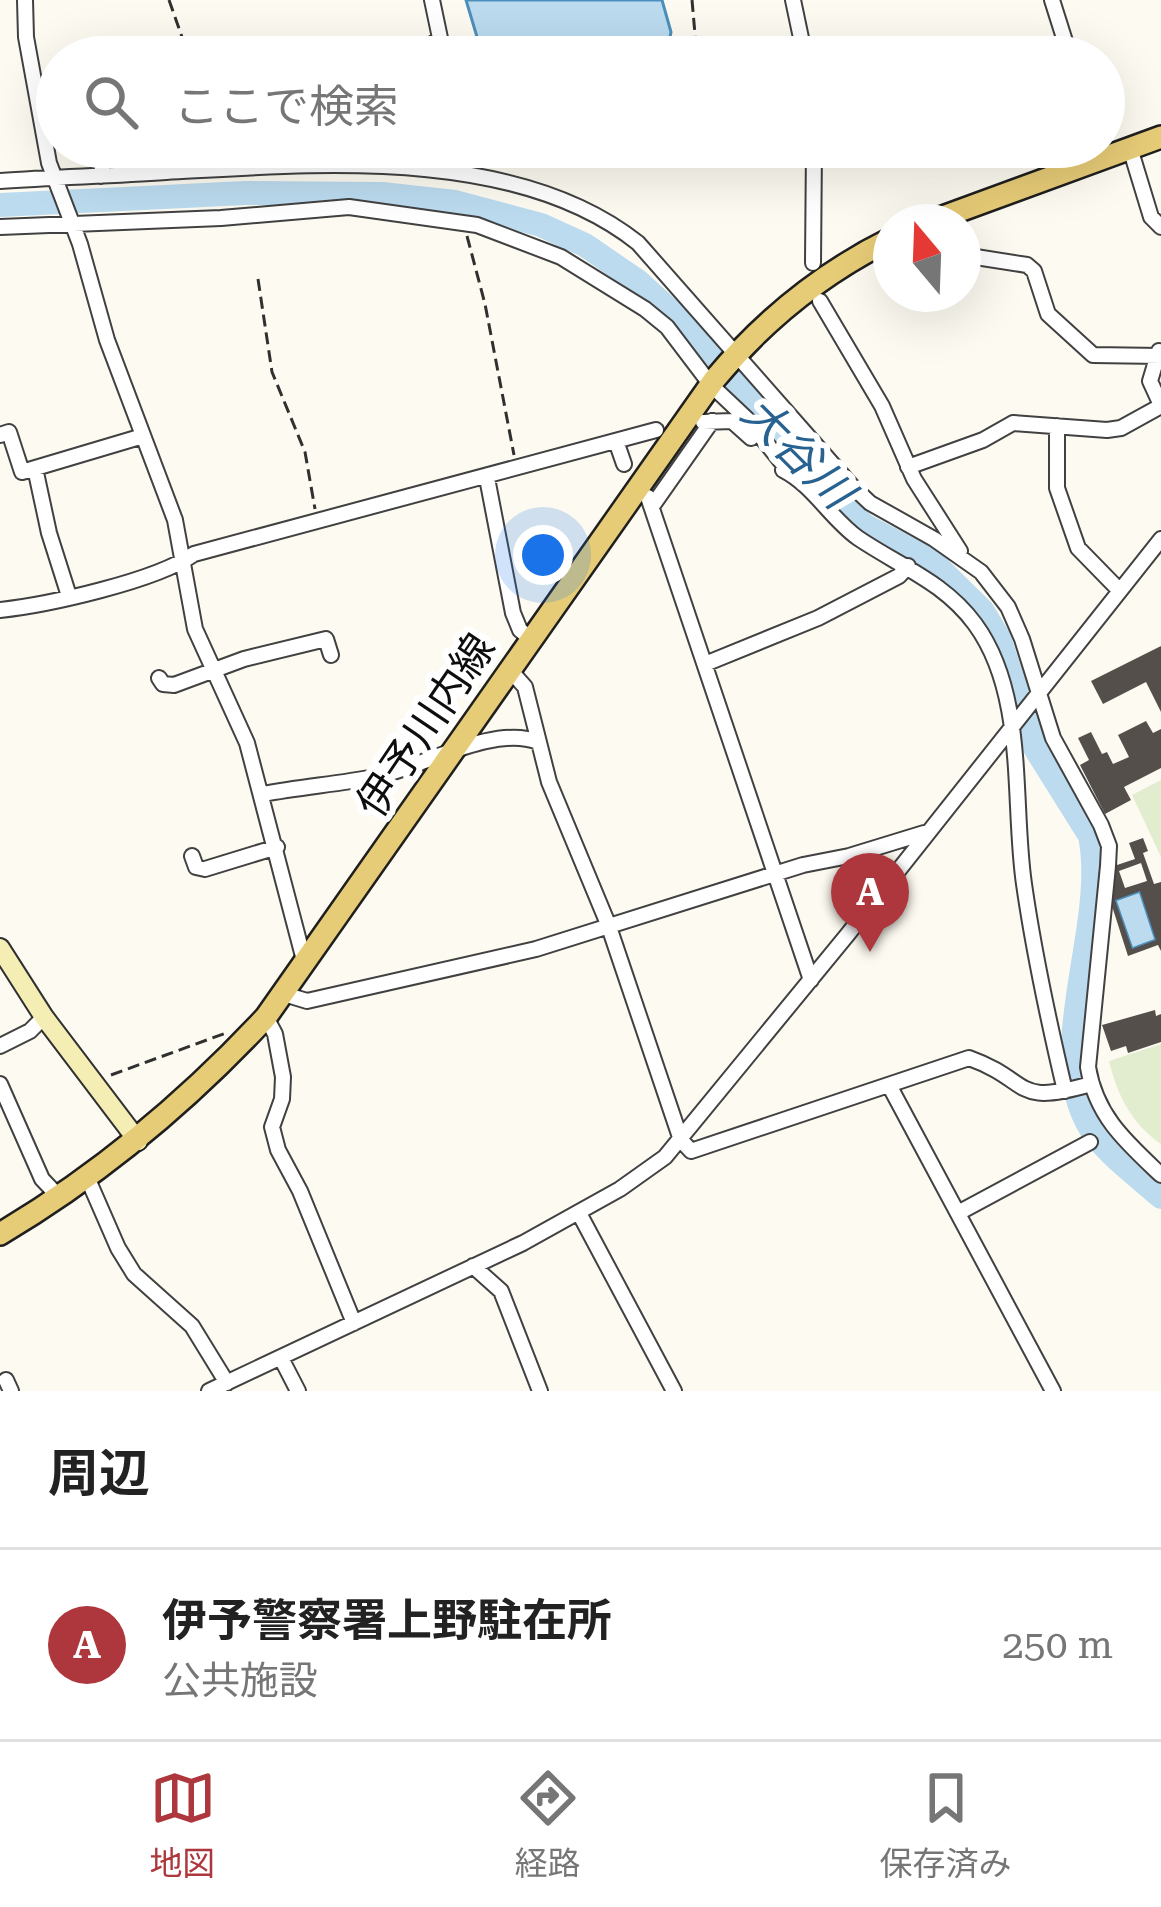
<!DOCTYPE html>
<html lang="ja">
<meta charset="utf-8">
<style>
:root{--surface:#fff;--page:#f6f6f6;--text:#222;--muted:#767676;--line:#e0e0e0;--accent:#ad373c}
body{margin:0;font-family:"Roboto Serif","Noto Sans JP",serif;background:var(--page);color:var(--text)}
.compass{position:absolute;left:873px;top:204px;width:108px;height:108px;border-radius:50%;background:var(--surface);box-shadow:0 12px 48px #0002;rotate:341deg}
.you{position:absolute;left:543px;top:555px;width:42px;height:42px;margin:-30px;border:9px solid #fff;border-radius:50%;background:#1a73e8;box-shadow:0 0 0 18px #1a73e833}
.badge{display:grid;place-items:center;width:78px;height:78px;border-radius:50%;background:var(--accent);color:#fff;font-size:39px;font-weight:700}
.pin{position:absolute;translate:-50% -99px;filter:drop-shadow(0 3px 6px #0008)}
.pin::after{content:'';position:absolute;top:63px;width:42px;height:36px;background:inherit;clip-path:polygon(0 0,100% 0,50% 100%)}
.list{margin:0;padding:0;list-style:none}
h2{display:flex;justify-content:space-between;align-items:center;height:156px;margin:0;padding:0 48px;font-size:51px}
h2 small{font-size:39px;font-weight:400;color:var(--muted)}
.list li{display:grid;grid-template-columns:78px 1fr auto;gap:36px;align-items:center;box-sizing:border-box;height:192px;padding:0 48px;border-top:3px solid var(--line)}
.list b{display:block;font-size:45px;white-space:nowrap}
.list p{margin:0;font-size:39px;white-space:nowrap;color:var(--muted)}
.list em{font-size:39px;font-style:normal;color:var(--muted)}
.icon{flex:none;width:66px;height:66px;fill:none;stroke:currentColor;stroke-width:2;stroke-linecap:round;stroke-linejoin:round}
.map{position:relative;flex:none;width:1161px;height:1391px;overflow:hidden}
.search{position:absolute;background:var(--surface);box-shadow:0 12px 48px #0002;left:36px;right:36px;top:36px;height:132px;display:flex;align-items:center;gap:30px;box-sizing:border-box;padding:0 42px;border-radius:66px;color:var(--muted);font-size:45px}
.sheet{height:348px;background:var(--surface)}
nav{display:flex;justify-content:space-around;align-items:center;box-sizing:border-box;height:168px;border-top:3px solid var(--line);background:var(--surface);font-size:33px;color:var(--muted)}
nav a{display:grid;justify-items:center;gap:6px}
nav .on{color:var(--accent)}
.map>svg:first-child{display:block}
.pitch{fill:#e2eccf}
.water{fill:#bcdbef;stroke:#4c8fbc;stroke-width:3}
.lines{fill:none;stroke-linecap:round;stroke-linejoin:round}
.river{stroke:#bcdbef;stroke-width:24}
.building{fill:#554f4c;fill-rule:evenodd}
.street-casing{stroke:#414141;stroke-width:18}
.secondary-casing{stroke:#303030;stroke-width:22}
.primary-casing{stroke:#1f1f1f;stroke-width:26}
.path{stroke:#303030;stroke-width:3;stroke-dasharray:12 6;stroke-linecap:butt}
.street{stroke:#fff;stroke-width:14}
.secondary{stroke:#f5eeb4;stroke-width:18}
.primary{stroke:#e7cc77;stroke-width:21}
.labels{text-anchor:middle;stroke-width:12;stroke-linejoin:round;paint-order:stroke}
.street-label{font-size:42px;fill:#0e0e0e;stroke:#fff}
.water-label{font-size:45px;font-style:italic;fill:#276291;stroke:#fff}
</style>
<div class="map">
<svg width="1161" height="1391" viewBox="0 0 1161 1391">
<rect width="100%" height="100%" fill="#fdfbf1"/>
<path class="pitch" d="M1161,780v77l-29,-62z
M1161,1044v100c-29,-20 -44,-49 -52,-83z"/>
<path class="water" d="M466,0h196l9,32 -5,25h-183z
M1140,891l16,49 -24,9 -17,-49z"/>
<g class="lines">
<path class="river" d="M0,205l246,-12 136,1 73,8 86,23 44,20 54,37 34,31 165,189 28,24 66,35 50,49 17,28 36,110 55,88c18,87 -45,212 -2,288 15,28 50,52 73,73"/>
</g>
<path class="building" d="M1161,646v66l-15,-30 -43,22 -12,-23z
M1146,721l7,12 8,-4v39l-37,19 7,13 -26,14 -25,-49 9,-5 -11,-22 13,-6 11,22 5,-2 6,12 16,-7 -11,-22z
M1143,838l5,13 -5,2 11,31 7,-2v69l-3,-6 -30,11 -17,-53 3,-37 21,-7 -6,-16zM1141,863l6,18 -22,7 -6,-17zM1140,891l16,49 -24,9 -17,-49z
M1155,1010l1,6 5,-2v28l-33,11 -2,-7 -15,5 -9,-26z"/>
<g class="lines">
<g class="street-casing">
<path id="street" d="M25,0l1,37 23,126 31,81 27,96 68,180 20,109 52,114 58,221
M793,0l12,57
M1052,0l18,57
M398,57l32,-11 10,-8 -8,-38
M1130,148l21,69 10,10
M101,176l2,-18 27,-11
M0,181c55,-4 110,-5 166,-9 147,-8 349,-27 472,71l213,242 19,18 64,36 47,33 27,35 14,32 31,99 48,87 8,21 -1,20 -20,201c8,49 38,75 73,108
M0,227l221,-9 128,-11 128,18 84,32 84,52 22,18 44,58 35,33 45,56
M963,255l64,10 7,6 14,43 45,41 68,1
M813,263l1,-116
M820,301l62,105 32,73 46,72
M1159,351l-9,30 11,24
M703,422l29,-1 19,17
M1057,426v62l21,60 41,42
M0,435l9,-3 13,40 121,-36
M616,441l8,23
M908,467l75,-27 30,-17 94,7 14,-2 40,-22
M35,468l14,65 20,63
M783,470c30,15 48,49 75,68 43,29 86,44 117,86 52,71 37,178 49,260 10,70 25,139 41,207
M487,478l26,135 7,17 11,9
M801,482l28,-22
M648,497l163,483
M653,505l59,-84
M0,610c47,-5 156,-29 194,-56l462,-124
M705,664l113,-46 81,-42 9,-10
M510,670l15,17 24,95 59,142 73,216 10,11 278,-93c64,23 42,49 122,26
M159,678l4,6 11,1 70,-26 82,-20 5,16
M263,794c37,-7 75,-10 112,-17 46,-9 118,-53 163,-35
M192,856l4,11 9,2 72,-22
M284,994l23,7 229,-52 267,-84 46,-9 75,-23
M266,1017l9,17 8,43 -1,22 -10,28 6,23 22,41 54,132
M0,1046l30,-15 14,-14
M0,1084l42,95 18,19
M889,1085l164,306
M87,1177l31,71 16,26 58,52 35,57
M579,1213l95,178
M958,1213l132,-71
M473,1266l28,25 39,100
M281,1358l17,33
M6,1380l5,11
M209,1391l314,-148 97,-54 45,-32 183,-223 313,-395"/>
</g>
<g class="secondary-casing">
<path id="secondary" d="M0,948l44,69 94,124"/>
</g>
<g class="primary-casing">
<path id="primary" d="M929,222l232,-85
M0,1234c101,-60 186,-131 266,-217l448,-637c49,-59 108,-107 177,-141"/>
</g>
<path class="path" d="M169,0l20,57
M692,0l5,57
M467,236l18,68 29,151
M258,279l14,93 33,80 10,57
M111,1075l115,-42"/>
<use href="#street" class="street"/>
<use href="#secondary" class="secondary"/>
<use href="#primary" class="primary"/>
</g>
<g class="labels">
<g class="street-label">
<text transform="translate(425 725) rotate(-56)" y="15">伊予川内線</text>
</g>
<g class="water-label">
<text transform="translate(798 452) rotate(45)" y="16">大谷川</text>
</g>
</g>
</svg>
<svg class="compass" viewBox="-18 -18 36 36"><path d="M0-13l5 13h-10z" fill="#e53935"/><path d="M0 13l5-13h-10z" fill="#767676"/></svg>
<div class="you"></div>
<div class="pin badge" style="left:870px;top:952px">A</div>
<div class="search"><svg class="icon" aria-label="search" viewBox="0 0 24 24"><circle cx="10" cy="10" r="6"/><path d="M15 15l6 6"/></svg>ここで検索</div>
</div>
<section class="sheet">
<h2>周辺<small></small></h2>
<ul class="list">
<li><span class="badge">A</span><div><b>伊予警察署上野駐在所</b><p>公共施設</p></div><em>250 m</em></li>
</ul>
</section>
<nav>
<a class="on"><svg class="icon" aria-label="map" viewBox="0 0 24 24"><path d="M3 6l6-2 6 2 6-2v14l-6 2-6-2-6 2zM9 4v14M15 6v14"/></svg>地図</a>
<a><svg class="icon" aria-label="directions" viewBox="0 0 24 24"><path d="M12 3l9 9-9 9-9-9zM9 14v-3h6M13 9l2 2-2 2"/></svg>経路</a>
<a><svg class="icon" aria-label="saved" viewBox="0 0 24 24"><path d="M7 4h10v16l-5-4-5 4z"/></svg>保存済み</a>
</nav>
